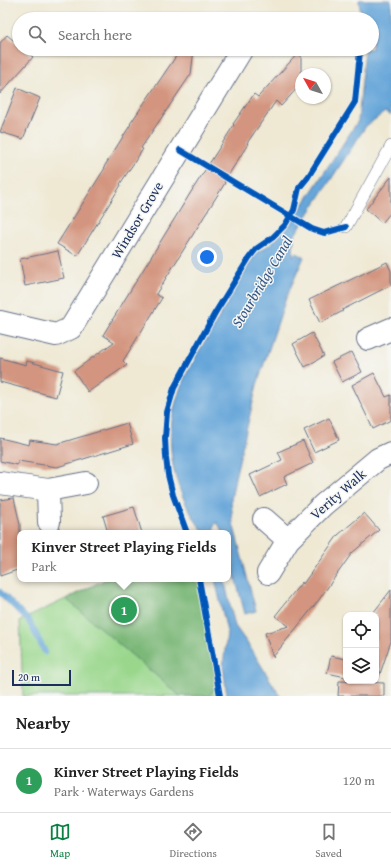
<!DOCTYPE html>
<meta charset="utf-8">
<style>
:root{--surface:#fff;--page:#f2f2f2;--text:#222;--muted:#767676;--line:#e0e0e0;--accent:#0b8043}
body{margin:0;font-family:"Gentium Book Plus",serif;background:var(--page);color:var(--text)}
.controls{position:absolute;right:12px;bottom:12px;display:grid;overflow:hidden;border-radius:8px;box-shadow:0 1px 3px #0004}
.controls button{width:36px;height:36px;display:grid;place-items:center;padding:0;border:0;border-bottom:1px solid var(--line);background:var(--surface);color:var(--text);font:20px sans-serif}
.compass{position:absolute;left:295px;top:68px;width:36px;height:36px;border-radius:50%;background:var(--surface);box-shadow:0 1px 3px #0004;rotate:309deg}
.scale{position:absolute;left:12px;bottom:10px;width:59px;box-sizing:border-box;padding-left:4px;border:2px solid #1b2f5e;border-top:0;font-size:11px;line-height:14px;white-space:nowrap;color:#1b2f5e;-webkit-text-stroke:3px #f6f6f2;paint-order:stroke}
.you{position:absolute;left:207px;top:257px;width:14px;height:14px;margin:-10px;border:3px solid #fff;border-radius:50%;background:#1a73e8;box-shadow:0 0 0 6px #1a73e833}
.badge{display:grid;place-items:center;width:26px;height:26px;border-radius:50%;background:var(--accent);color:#fff;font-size:13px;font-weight:700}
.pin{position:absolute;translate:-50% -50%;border:2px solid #fff;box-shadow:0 1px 4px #0006}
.popup{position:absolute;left:17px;top:530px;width:214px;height:52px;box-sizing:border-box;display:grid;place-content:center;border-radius:8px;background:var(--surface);filter:drop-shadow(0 1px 3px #0005);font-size:13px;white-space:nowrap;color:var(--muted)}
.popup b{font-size:15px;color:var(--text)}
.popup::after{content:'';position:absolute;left:50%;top:100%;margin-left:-8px;border:8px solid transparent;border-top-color:var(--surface)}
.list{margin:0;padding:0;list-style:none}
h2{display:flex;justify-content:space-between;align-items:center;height:52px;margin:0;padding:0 16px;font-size:17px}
h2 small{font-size:13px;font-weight:400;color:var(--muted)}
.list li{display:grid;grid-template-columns:26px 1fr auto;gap:12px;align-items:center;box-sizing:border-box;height:64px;padding:0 16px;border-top:1px solid var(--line)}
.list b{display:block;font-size:15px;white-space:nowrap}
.list p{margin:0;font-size:13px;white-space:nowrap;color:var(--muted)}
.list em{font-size:13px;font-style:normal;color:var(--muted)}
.icon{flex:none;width:22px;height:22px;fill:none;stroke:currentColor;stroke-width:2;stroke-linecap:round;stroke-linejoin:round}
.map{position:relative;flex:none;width:391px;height:696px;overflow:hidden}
.search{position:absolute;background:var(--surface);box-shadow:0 1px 3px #0004;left:12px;right:12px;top:12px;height:44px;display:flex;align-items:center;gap:10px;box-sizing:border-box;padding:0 14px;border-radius:22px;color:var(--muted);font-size:15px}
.sheet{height:116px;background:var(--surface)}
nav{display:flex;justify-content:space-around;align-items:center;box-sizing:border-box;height:56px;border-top:1px solid var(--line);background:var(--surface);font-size:11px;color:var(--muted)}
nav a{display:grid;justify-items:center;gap:2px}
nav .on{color:var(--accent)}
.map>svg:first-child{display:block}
.green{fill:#9ad78c;stroke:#5a8375}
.forest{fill:#7bb878;stroke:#4b746b}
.water{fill:#66a6d9;stroke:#406a9c}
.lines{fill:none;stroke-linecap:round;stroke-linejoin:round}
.stream{stroke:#66a6d9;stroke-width:6}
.building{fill:#d3957f}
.lane-casing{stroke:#657087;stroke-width:12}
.street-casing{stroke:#657087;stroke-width:24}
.lane{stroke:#fff;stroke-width:11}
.street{stroke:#fff;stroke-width:22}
.cycleway-casing{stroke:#f6f6f2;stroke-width:8}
.cycleway{stroke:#0057b8;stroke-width:6}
.labels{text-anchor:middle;stroke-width:3;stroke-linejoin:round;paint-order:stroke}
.street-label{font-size:14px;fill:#1b2f5e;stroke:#f6f6f2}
.water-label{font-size:15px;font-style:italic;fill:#355989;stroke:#f6f6f2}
</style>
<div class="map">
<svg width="391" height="696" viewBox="0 0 391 696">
<rect width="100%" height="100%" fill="#f6f6f2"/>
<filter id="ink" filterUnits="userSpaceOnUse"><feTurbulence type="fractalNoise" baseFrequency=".025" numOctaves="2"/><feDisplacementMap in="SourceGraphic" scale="8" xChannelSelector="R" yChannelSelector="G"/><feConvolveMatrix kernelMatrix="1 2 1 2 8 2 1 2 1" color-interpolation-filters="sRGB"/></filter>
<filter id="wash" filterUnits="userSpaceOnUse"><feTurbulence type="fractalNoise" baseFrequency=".012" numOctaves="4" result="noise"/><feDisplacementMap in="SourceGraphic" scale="16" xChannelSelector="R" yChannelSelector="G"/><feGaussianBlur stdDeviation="0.9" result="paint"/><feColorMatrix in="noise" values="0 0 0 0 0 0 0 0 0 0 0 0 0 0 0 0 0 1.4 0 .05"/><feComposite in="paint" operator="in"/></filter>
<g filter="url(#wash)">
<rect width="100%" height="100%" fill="#efe9d4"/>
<path class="green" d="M107,579h92l21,117h-197l-3,-75z"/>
<path class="forest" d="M106,579h93l18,106 -8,11h-29l-114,-97z"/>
<path class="water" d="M359,0h32v115l-6,-3 -19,14 -72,110 -1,20 4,-3 7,4 -18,41 -29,87 -22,93 -4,22 2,23 23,88 -11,3 -17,-63v-18h-5l-6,-11 -3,4v7h-10c-31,-41 -43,-91 -25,-141 7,-21 21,-43 33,-62 14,-26 29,-51 44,-77l15,-9 16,-15 71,-108 7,-72h7v-30h-11z
M215,579h9l11,47 15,21 30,49h-53l-4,-29 4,-35z"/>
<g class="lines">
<path class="stream" d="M0,592l29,29 16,31"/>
</g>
<g id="blocks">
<path class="building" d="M7,35l12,10v4h4l10,8 -33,37v-51z
M181,49h13l-3,25 -50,74 2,1 -23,35 1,1 -44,71 -20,-12 48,-76 -1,-1 27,-43h-1z
M301,50v34l-20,22 -5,-5 -29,42 1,1 -24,38 1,1 -69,111 6,4 -39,63 4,4 -39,27 -14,-21 40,-29 -11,-7 88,-143 43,-67 -1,-1 21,-30 4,3z
M17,88l23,10 -17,41 -23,-7z
M391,177v35l-9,11 -16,-14z
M58,251l6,27 -39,8 -5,-27z
M387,262l4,9v14l-49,25 1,1 -23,12 -11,-23z
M312,333l12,23 -19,11 -12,-23z
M352,352l10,20 -20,10 -10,-20z
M0,358l26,7 1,-4 36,10 -7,26 -56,-15z
M374,373l12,24 5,-2v25l-18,9 -21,-44z
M329,418l10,22 -25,12 -10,-22z
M127,423l6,21 -76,23 -39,-6 -1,4 -17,-4v-23l29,7 1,-5 27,4z
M303,441l10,22 -29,14 3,7 -27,13 -10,-22 32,-15 -4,-8z
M14,498l6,27v44l-20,7v-76z
M134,507l8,26h-34l-5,-17z
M364,513l15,17 -27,23 -34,48 -45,56 -8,-24 24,-7 -14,-10 27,-34 1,2 35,-49z
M391,590v51l-12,36h-3v-62h-2l-1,-2z
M331,656l15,3v18l-19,-4z
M339,681l45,2v13h-46z"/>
</g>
</g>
<g filter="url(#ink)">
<use href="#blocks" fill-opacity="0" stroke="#657087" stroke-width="1"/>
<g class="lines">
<g class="lane-casing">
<path id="lane" d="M346,227l45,-81"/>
</g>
<g class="street-casing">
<path id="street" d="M0,322l56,13 15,-7 171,-279
M368,339l23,-10
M0,483l48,7
M264,519l24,21
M49,522l-1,-32 38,-7
M268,573l20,-33 35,-35 55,-46 13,-6"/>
</g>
<use href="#lane" class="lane"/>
<use href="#street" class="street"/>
<g class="cycleway-casing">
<path id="cycleway" d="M180,150l132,79 12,4 22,-6
M187,533l-14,-38 -5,-20 -2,-18 -1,-19 2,-26 7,-24 41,-75 34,-55 7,-9 16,-11 13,-13 9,-15 5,-22 9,-11 47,-75 4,-40 1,-13
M199,579l21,117"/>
</g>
<use href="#cycleway" class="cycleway"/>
</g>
</g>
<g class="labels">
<g class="street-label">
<text transform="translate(137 220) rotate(-59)" y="5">Windsor Grove</text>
<text transform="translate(338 494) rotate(-41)" y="5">Verity Walk</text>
</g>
<g class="water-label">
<text transform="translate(262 282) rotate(-59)" y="5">Stourbridge Canal</text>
</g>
</g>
</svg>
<div class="controls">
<button><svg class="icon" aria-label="locate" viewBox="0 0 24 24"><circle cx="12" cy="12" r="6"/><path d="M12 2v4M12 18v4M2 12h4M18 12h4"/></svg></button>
<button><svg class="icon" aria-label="layers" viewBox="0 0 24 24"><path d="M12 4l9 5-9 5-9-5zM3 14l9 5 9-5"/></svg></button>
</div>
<svg class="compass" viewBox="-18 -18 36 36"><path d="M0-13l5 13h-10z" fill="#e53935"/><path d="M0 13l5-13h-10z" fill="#767676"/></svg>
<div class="scale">20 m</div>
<div class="you"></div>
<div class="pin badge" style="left:124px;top:610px;background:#2e9e5b">1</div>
<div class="popup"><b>Kinver Street Playing Fields</b>Park</div>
<div class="search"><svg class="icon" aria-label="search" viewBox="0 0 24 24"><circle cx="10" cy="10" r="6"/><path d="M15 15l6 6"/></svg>Search here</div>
</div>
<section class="sheet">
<h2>Nearby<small></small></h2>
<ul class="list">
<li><span class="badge" style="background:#2e9e5b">1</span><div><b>Kinver Street Playing Fields</b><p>Park · Waterways Gardens</p></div><em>120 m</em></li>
</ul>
</section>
<nav>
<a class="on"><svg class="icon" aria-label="map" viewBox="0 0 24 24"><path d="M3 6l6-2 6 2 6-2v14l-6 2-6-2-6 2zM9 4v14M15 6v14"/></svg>Map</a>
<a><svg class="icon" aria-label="directions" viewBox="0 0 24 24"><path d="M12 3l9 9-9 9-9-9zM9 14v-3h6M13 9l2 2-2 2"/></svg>Directions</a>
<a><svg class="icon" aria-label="saved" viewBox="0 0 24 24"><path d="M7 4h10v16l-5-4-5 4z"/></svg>Saved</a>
</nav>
